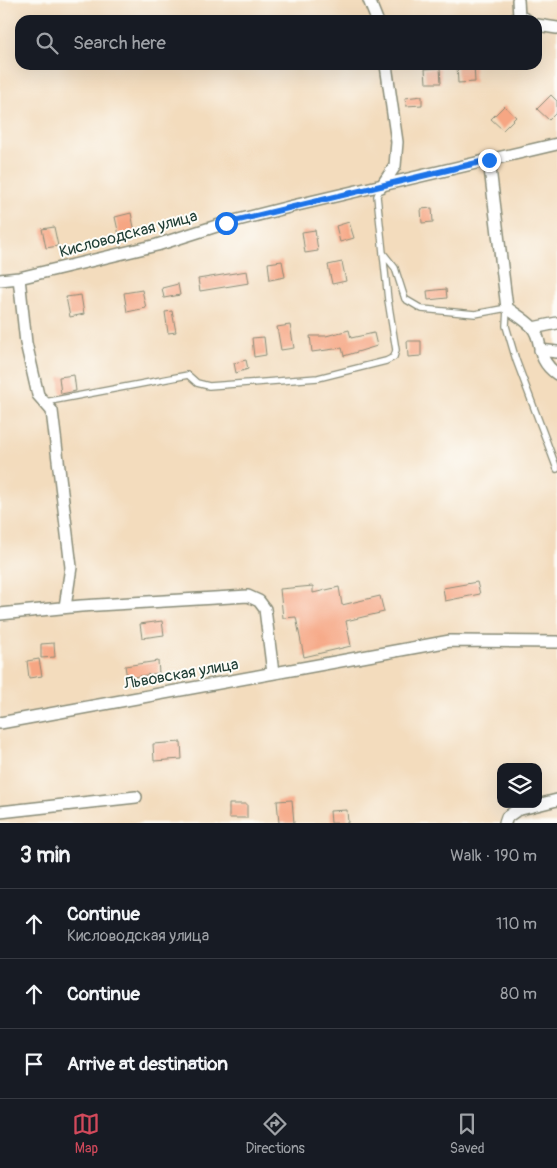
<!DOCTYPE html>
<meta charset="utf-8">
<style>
:root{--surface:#171b24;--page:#20242c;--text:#f1f3f6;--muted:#9ea1a6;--line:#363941;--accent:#d1495b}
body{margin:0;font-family:Pangolin,sans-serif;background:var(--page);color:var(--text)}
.controls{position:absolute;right:15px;bottom:15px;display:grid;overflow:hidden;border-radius:10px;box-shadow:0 5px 20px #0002}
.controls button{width:45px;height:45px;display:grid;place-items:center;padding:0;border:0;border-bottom:1px solid var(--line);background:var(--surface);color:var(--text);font:25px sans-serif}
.stop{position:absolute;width:15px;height:15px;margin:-11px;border:4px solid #1a73e8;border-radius:50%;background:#fff}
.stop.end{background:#1a73e8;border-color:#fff;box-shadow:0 1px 5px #0008}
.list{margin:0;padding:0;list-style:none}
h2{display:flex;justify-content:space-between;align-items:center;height:65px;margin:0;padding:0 20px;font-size:21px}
h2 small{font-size:16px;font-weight:400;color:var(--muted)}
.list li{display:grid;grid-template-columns:32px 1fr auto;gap:15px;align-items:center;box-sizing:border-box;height:70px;padding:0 20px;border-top:1px solid var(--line)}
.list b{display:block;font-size:19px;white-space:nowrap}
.list p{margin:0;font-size:16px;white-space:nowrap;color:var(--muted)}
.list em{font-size:16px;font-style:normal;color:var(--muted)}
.icon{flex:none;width:28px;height:28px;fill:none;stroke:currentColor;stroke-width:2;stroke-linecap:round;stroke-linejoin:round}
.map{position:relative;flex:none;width:557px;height:823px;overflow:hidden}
.search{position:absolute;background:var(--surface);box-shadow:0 5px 20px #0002;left:15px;right:15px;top:15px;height:55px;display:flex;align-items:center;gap:12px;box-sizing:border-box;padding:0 18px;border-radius:15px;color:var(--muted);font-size:19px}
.sheet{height:275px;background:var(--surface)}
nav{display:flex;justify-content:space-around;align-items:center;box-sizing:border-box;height:70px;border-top:1px solid var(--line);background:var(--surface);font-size:14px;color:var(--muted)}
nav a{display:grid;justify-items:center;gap:2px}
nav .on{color:var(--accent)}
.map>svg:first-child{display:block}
.building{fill:#f6a683}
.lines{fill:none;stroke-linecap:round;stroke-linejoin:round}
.lane-casing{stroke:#898c78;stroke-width:8}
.street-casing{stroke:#898c78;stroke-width:14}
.lane{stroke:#fff;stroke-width:5.5}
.street{stroke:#fff;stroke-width:11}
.route{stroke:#1a73e8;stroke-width:6}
.labels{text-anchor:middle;stroke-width:4;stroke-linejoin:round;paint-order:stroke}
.street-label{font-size:16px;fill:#1f3d34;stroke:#fdfcf7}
</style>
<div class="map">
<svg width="557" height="823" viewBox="0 0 557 823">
<rect width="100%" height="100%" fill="#fdfcf7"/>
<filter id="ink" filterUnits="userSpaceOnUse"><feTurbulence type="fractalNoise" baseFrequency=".02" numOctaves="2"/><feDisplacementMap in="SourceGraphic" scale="10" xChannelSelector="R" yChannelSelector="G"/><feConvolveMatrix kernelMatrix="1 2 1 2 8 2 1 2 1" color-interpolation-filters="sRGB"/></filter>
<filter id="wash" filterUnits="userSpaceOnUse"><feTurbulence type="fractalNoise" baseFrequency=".0096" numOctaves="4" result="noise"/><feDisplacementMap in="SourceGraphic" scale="20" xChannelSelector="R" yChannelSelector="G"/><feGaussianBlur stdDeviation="1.12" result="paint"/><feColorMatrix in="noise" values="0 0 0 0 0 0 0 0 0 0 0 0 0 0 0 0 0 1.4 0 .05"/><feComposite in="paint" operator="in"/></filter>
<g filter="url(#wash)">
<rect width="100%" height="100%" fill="#f3dcbd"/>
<g id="blocks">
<path class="building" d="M457,65h17l1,17 -17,1z
M440,68l1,15h-15l-1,-14z
M551,95l6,6v11l-8,8 -12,-11z
M422,96v9l-16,1 -1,-8z
M504,106l12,11 -13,13 -12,-11z
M432,208l1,14 -11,1 -1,-14z
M131,213l4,19 -16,3 -4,-18z
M349,222l5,16 -14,4 -4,-16z
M54,227l4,19 -12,2 -4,-19z
M315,230l3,21 -13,2 -3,-21z
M282,261l3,16 -15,3 -2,-17z
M342,262l4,19 -14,3 -4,-19z
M247,271l2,12 -49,8 -2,-12z
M178,284l2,11 -16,3 -2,-10z
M446,289l1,9 -19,2 -1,-9z
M142,290l4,18 -19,4 -3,-19z
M81,295l3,19 -14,3 -4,-20z
M172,311l4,21 -8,1 -3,-21z
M290,325l4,23 -13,2 -4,-23z
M349,330l2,8 23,-5 3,13 -33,10 -2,-8 -30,4 -2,-16h16z
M264,337l2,18 -12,2 -2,-19z
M407,341h14v15l-13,1z
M246,360l2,9 -12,4 -2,-10z
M74,375l2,16 -15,3 -2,-17z
M477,582l3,12 -35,7 -2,-13z
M313,586v7l26,-6 3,18 38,-9 4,16 -38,9 5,25 -47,11 -8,-40 -13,1 -3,-29z
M162,621l2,14 -22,3 -2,-14z
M54,643l1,14 -14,1v-14z
M39,659l3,17 -13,2 -2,-17z
M158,661l1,12 -32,5 -2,-12z
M181,742l1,17 -28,2 -1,-17z
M292,800l2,23h-15l-2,-22z
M229,804h18v14h-18z
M347,810l1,13h-17l-1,-12z"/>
</g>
</g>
<g filter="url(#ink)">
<use href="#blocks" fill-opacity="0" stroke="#898c78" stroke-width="1"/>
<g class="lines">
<g class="lane-casing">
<path id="lane" d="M383,253l12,15 10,31 17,10 53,5 32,-6 -1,18 10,34 41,109
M45,402l143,-27 9,8 12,3 109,-8 68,-17 8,-4 2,-7 -8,-50 -11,-104 4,-9"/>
</g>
<g class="street-casing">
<path id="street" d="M369,0l8,20
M518,0l1,16 8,4
M537,25l20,3
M489,160l18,148c8,6 19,12 25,19 12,13 2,31 25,47
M381,187l14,-21 2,-24 -11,-77
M19,278l7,65 12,52 14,16 19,156 -6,40
M0,280l19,-2 138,-33 69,-22 67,-17 264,-62
M533,328l24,-5
M540,350l17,2
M0,614l81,-8 167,-10 11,5 6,8 8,64
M0,723l450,-82 107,1
M0,812l136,-15
M505,823l2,-6 10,-7 40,-10"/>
</g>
<use href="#lane" class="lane"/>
<use href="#street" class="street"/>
</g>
</g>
<g class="lines" filter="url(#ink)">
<path class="route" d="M226,223l263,-63"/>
</g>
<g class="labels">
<g class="street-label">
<text transform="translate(128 233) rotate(-15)" y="6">Кисловодская улица</text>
<text transform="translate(181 673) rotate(-10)" y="6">Львовская улица</text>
</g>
</g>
</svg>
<div class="controls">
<button><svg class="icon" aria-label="layers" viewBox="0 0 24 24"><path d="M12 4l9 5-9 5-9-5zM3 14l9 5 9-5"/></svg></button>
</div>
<div class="stop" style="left:226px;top:223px"></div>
<div class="stop end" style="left:489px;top:160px"></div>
<div class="search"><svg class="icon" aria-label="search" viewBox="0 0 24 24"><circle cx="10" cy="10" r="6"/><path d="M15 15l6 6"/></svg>Search here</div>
</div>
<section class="sheet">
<h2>3 min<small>Walk · 190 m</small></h2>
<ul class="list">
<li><svg class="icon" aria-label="ahead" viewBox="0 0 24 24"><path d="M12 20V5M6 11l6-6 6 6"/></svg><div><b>Continue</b><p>Кисловодская улица</p></div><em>110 m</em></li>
<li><svg class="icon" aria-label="ahead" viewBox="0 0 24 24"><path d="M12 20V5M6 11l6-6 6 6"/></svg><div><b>Continue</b></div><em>80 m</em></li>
<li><svg class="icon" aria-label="arrive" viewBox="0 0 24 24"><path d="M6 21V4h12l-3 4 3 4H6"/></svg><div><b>Arrive at destination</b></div></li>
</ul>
</section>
<nav>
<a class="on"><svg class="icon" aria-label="map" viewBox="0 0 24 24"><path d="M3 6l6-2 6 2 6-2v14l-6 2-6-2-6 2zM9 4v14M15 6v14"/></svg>Map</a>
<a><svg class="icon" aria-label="directions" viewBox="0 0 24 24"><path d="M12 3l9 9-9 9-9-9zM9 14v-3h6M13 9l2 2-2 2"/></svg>Directions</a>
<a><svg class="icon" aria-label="saved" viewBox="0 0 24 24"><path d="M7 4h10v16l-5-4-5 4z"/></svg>Saved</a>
</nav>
